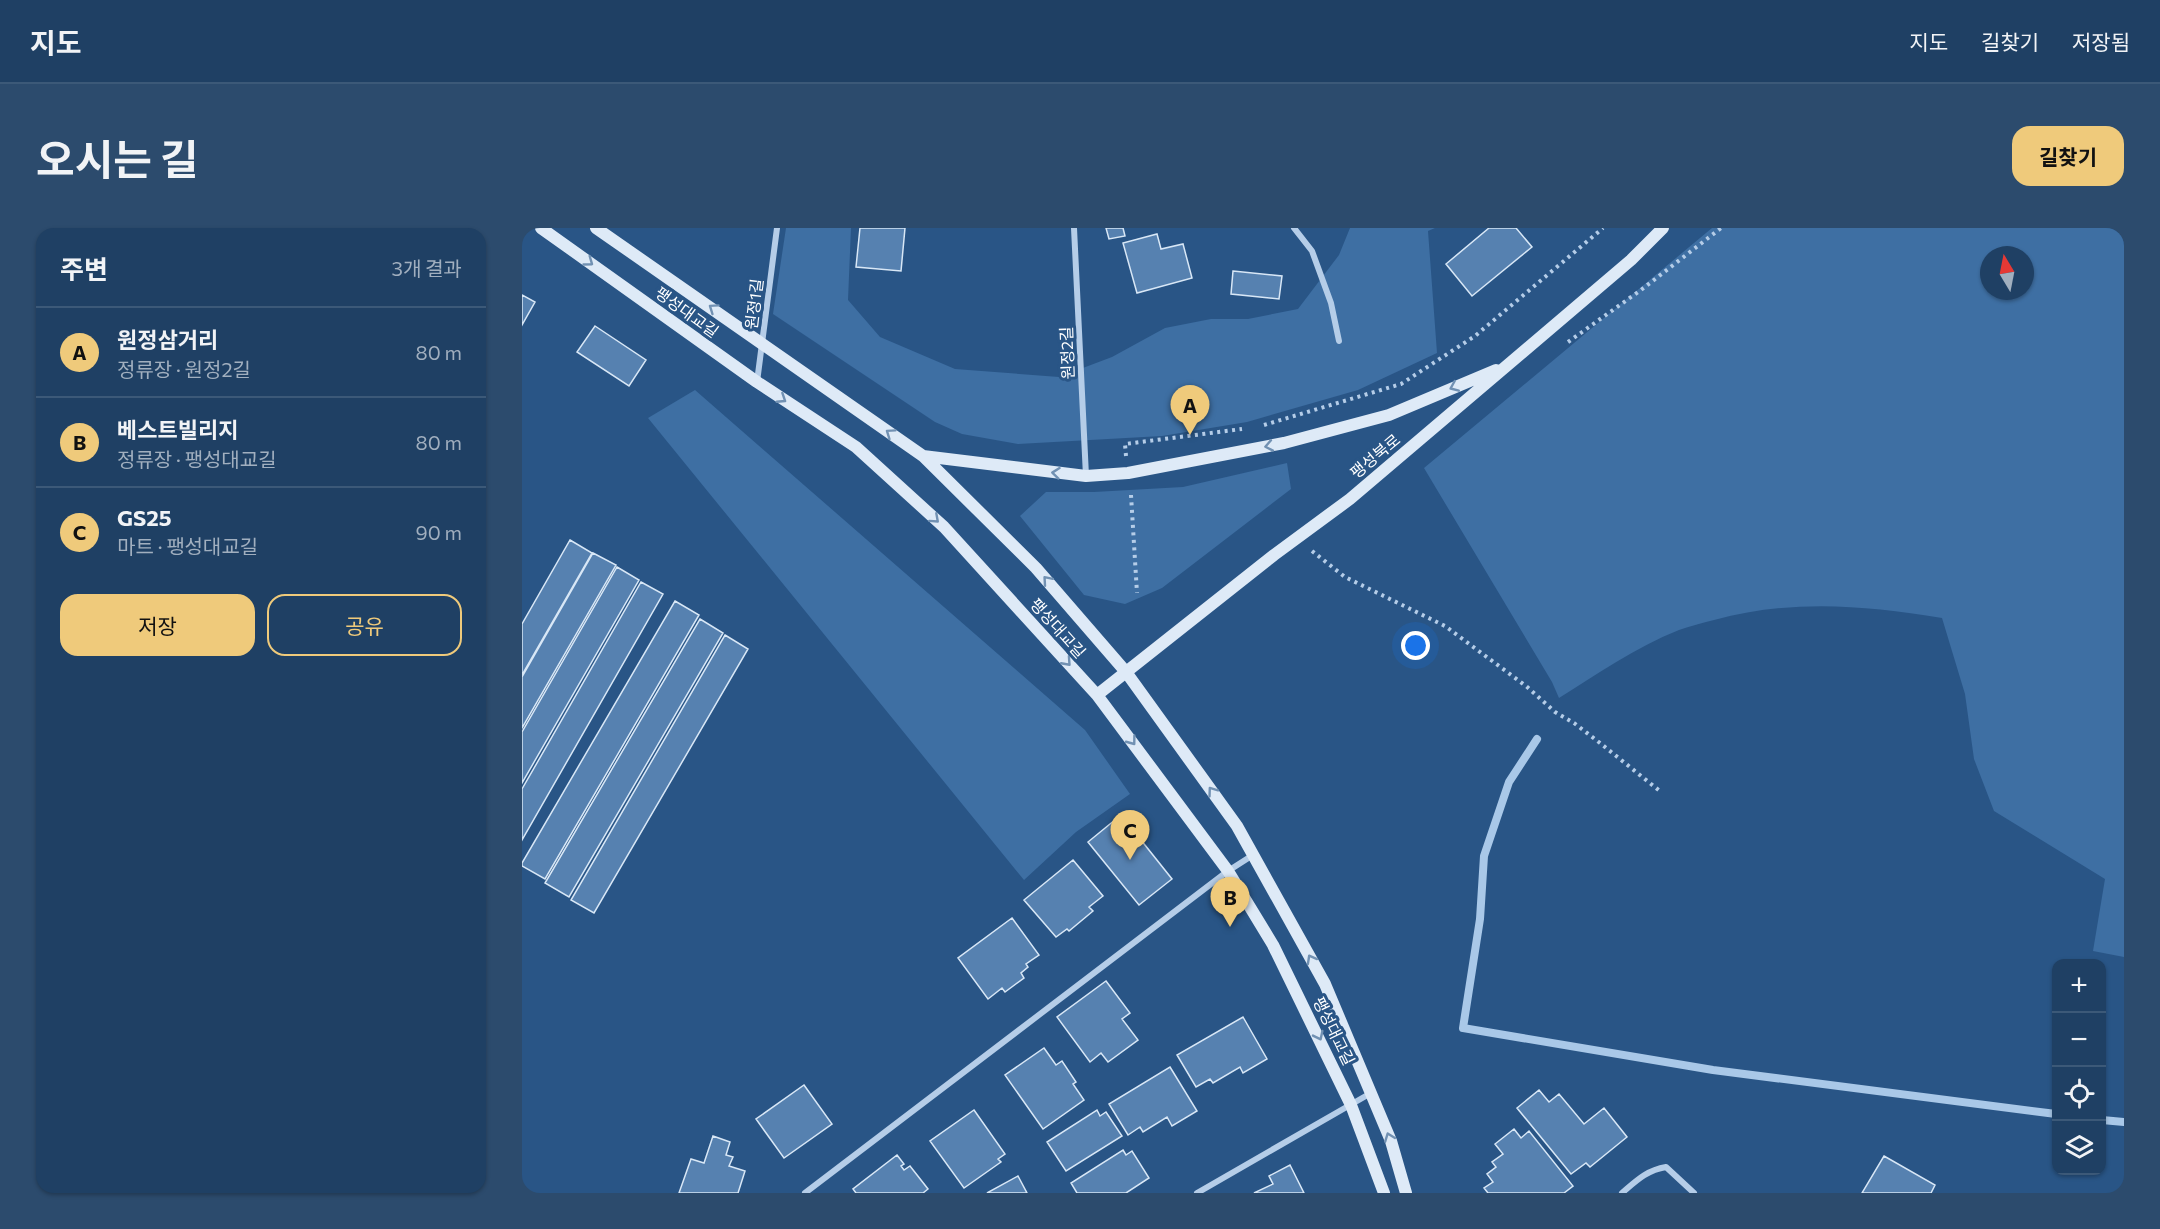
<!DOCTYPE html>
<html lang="ko">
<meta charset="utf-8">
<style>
:root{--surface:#1f4064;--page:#2c4b6d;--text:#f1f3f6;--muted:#a1afbf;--line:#3c5978;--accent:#efca7b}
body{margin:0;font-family:Commissioner,"Noto Sans KR",sans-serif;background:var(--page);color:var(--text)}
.controls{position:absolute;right:18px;bottom:18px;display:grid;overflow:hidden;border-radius:12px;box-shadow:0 2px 4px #0004}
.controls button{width:54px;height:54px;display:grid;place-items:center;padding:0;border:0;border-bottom:2px solid var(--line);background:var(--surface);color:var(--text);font:30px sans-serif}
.compass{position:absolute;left:1458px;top:18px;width:54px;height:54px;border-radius:50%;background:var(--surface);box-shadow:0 2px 4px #0004;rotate:350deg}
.you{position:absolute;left:894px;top:418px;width:21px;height:21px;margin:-15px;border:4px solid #fff;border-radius:50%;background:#1a73e8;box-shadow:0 0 0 9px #1a73e833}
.badge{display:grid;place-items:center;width:39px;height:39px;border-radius:50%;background:var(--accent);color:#111;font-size:20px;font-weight:700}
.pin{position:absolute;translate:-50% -50px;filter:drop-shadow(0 2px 3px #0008)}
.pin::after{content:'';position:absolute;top:32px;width:21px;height:18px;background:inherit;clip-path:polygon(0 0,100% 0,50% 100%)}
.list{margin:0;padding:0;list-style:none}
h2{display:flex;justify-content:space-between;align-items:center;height:78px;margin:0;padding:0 24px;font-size:26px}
h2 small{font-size:20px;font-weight:400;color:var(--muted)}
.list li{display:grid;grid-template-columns:39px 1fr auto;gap:18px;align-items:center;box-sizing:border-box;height:90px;padding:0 24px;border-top:2px solid var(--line)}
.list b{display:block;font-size:22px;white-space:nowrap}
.list p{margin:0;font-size:20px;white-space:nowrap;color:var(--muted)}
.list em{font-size:20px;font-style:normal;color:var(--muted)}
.actions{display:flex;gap:12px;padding:18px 24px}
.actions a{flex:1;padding:14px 0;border:2px solid var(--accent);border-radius:18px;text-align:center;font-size:21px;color:var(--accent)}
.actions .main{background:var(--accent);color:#111}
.icon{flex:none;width:33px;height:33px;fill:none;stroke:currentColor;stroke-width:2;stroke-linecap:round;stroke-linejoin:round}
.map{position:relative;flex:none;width:1602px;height:965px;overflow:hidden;border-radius:18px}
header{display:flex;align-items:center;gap:36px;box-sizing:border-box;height:84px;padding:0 30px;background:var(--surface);border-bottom:2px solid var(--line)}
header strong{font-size:28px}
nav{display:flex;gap:33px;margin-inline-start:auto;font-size:21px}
.intro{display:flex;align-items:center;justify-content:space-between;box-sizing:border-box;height:144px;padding:0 36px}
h1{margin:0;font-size:42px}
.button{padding:15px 27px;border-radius:18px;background:var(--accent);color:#111;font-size:21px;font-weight:700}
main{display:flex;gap:36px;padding:0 36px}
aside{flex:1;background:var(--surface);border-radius:18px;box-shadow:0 2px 4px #0004}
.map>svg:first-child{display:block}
.green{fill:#3e6fa3;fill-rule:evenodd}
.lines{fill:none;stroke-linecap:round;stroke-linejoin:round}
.stream{stroke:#a9c8e8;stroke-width:8}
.building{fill:#5681b0;stroke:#d8e7f6;stroke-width:1.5}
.path{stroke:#b5cde8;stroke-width:4;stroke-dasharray:3 4.5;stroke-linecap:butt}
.minor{stroke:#b5cde8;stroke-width:6}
.secondary{stroke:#deeaf7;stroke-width:12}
.oneway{stroke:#7191b3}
.labels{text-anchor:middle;stroke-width:6;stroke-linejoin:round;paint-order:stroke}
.street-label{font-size:16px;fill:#fff;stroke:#295586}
</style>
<header>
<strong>지도</strong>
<nav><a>지도</a><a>길찾기</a><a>저장됨</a></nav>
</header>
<div class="intro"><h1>오시는 길</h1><a class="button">길찾기</a></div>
<main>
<aside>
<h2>주변<small>3개 결과</small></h2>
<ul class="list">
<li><span class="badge">A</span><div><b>원정삼거리</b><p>정류장 · 원정2길</p></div><em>80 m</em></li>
<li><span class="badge">B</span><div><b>베스트빌리지</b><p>정류장 · 팽성대교길</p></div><em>80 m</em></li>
<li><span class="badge">C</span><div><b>GS25</b><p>마트 · 팽성대교길</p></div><em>90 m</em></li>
</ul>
<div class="actions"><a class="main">저장</a><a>공유</a></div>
</aside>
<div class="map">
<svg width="1602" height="965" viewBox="0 0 1602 965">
<rect width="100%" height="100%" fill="#295586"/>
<path class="green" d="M264,0h65l-3,72 32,37 75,32 104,8 53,-20 53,-29 46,-9h37l50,-10 41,-54 11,-27h85l-7,3 9,122 -79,37 -111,32 -85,14 -144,8 -56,-10 -27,-12 -162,-108z
M1190,0h412v729l-31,-6 12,-72 -111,-68 -20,-52 -9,-65 -23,-76c-80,-13 -149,-19 -228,2 -12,3 -24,6 -35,10 -43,17 -82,44 -120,68l-7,-16 -128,-214zM1467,27h36v36h-36z
M173,162l390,340 45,64 -54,38 -52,48 -376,-462z
M765,235l4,26 -129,99 -37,16 -41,-9 -64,-79 26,-24h48l89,-5z"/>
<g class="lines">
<path class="stream" d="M1015,511l-28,43 -25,74 -4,63 -17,109 250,42 343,44
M1580,892l22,2"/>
</g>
<path class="building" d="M338,0h45l-4,43 -45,-4z
M584,0h17l2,8 -16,3z
M967,0h27l16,19 -60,49 -26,-32z
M635,6l4,15 22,-5 9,34 -55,15 -14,-50z
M711,43l49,5 -3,23 -48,-5z
M0,67l13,7 -13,23z
M73,98l51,34 -17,26 -52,-34z
M48,312l22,13 -70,122v-51z
M71,325l23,12 -94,163v-51z
M95,339l22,13 -117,203v-51z
M119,354l22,12 -141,246v-51z
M153,373l24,14 -154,264 -23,-13v-3z
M178,391l23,14 -154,264 -24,-14z
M203,407l23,14 -154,264 -23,-13z
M599,587l51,64 -33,26 -51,-63z
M551,632l30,36 -14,11 4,4 -24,20 -2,-2 -11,8 -32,-37z
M490,690l27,37 -13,9 2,3 -7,6 3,5 -19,14 -3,-4 -14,11 -30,-41z
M584,753l24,32 -8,6 16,21 -30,22 -7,-9 -11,9 -33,-45z
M721,789l24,42 -24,14 -3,-6 -27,16 -3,-4 -14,8 -19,-32z
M522,820l12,17 6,-4 14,21 -3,2 11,16 -41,29 -38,-54z
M648,839l27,44 -25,15 -5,-9 -24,15 -3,-5 -12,8 -19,-31z
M282,857l28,39 -48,34 -28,-39z
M1017,862l10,12 10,-8 25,30 20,-16 23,29 -37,30 -4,-4 -15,11 -54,-66z
M452,882l31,44 -7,5 3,3 -37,26 -34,-47z
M575,882l3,6 6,-4 16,24 -56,35 -19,-29z
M992,901l7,9 8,-7 44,55 -9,7h-76l-4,-5 9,-6 -6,-8 9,-7 -4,-5 11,-8 -8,-10z
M191,908l17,6 -4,13 7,2 -4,9 16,5 -7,22h-59l12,-34 13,4z
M601,922l3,5 6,-4 17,27 -23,15h-49l-6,-10z
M375,927l7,9 -3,2 3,4 6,-4 18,23 -5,4h-67l-3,-4z
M1362,928l51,29 -4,8h-69z
M768,937l14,28h-50l19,-9 -4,-8z
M496,948l9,17h-40z"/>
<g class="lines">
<path class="path" d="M1046,114l73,-52 80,-62
M742,197l137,-41 74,-48 128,-108
M604,228l-1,-12 117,-15
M609,267l6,98
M790,323l33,26 100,49 81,60 29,26 19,11 26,20 61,49"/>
<path class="minor" d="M552,0l12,248
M772,0l18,23 19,52 8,38
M235,154l20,-154
M283,965l423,-322 25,-16
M675,965l174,-100
M1100,965c14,-12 25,-23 44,-26l28,26"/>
<path class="secondary" d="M19,0l216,154 99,65 88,80 153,168 131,176 45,74 78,160 33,88
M74,0l327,228 113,112 90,104 111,154 88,158 66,157 15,52
M401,228l163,20 42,-3 156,-30 105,-28 107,-45
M575,467l177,-140 76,-56 281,-239 32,-32"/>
</g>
<defs><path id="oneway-chevron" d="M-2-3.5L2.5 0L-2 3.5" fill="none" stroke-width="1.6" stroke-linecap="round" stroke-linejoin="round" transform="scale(1.5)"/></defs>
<g class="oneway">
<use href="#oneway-chevron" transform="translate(67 34) rotate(36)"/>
<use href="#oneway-chevron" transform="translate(191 80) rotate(-145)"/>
<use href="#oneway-chevron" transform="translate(932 159) rotate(157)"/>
<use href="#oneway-chevron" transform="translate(260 171) rotate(33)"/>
<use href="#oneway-chevron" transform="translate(368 205) rotate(-145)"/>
<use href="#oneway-chevron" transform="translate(747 218) rotate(169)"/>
<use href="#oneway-chevron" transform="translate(534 245) rotate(-174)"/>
<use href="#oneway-chevron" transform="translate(413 291) rotate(42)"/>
<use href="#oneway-chevron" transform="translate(525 352) rotate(-131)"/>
<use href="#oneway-chevron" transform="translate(545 434) rotate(48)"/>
<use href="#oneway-chevron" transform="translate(610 513) rotate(53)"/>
<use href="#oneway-chevron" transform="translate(690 563) rotate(-126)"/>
<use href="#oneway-chevron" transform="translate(789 731) rotate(-119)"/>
<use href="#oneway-chevron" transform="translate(797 808) rotate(64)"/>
<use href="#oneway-chevron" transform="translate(867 909) rotate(-111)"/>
</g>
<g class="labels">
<g class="street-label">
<text transform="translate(232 76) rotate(-83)" y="6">원정1길</text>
<text transform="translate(165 84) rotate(36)" y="6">팽성대교길</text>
<text transform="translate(545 125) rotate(-92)" y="6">원정2길</text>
<text transform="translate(853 228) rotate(-40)" y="6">팽성북로</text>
<text transform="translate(536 400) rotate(48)" y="6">팽성대교길</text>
<text transform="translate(812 803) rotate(64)" y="6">팽성대교길</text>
</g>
</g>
</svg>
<div class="controls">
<button>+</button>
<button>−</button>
<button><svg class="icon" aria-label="locate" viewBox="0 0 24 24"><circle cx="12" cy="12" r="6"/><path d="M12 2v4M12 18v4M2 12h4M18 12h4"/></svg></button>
<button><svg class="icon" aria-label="layers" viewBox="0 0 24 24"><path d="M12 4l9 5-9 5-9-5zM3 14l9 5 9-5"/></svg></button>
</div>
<svg class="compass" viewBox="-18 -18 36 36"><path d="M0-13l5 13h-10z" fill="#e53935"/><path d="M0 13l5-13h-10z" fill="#a1afbf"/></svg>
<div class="you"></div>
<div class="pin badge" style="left:668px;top:207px">A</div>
<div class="pin badge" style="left:708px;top:699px">B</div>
<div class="pin badge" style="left:608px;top:632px">C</div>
</div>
</main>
